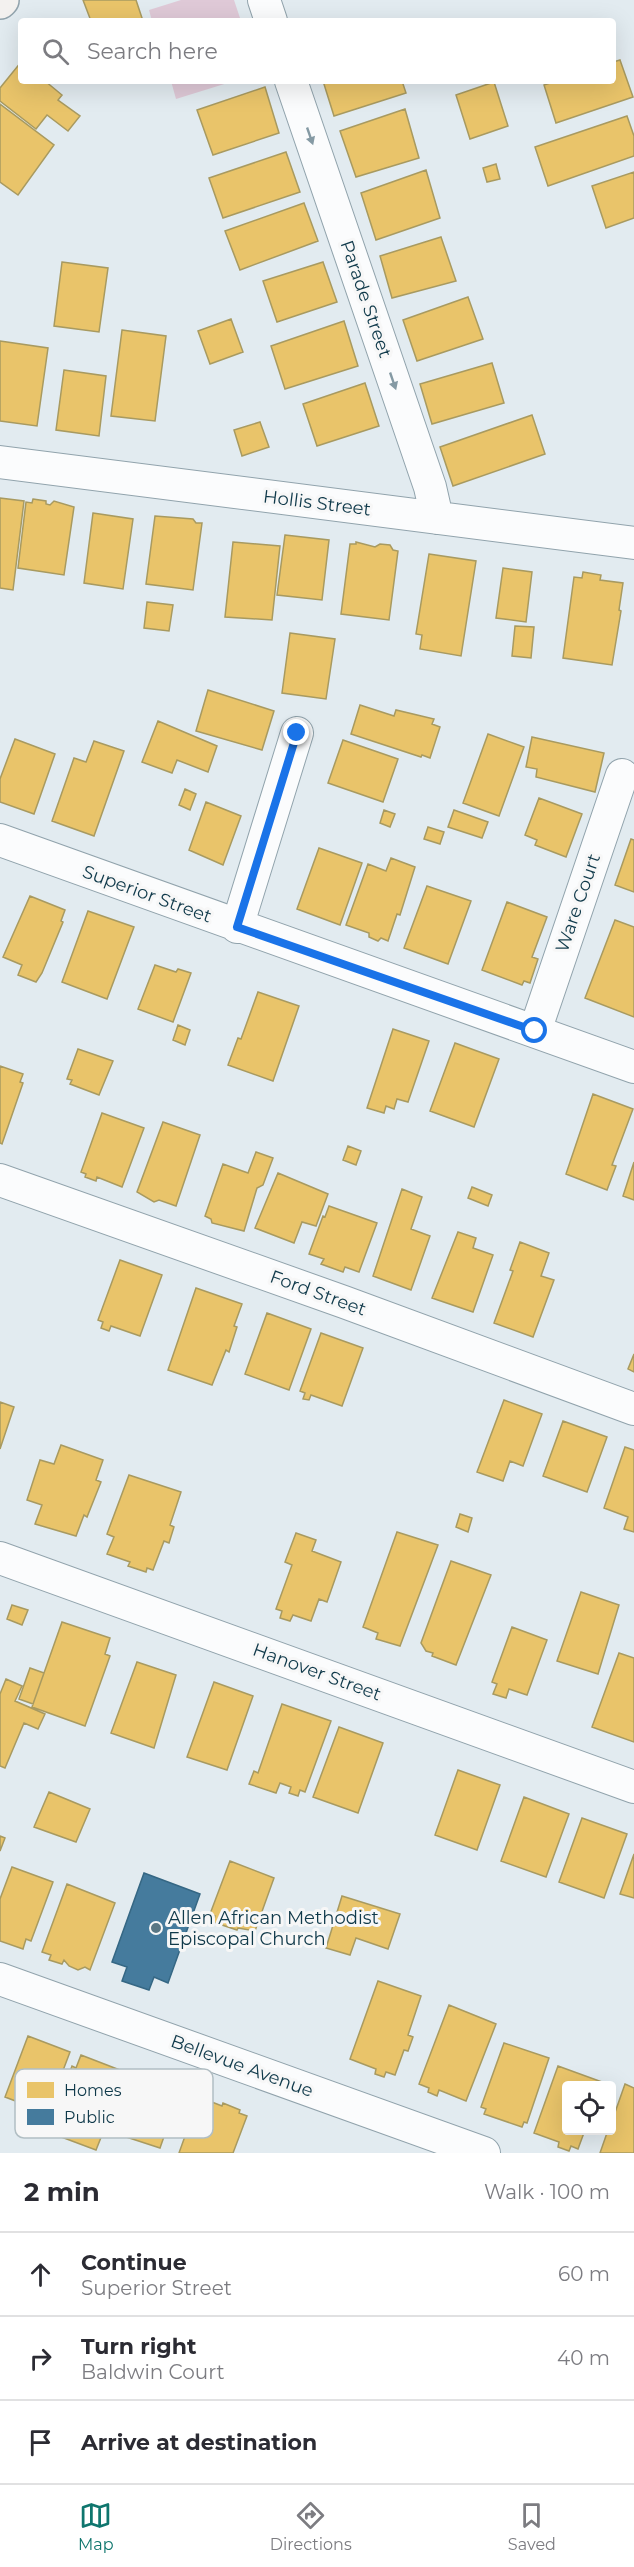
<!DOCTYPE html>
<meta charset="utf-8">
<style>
:root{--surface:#fff;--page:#f2f2f3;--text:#2b2b33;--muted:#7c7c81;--line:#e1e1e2;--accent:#0f766e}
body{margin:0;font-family:Montserrat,sans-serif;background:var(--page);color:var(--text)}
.controls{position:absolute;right:18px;bottom:18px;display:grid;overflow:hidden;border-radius:6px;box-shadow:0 6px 24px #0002}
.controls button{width:54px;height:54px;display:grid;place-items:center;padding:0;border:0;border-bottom:2px solid var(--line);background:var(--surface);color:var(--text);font:30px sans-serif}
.stop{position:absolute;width:18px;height:18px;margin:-14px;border:4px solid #1a73e8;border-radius:50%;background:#fff}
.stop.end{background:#1a73e8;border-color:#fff;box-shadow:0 2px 6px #0008}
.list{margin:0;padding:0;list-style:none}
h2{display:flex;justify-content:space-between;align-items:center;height:78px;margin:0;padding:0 24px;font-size:26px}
h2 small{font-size:20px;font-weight:400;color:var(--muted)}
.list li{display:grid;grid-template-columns:39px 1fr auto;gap:18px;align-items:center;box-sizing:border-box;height:84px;padding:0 24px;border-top:2px solid var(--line)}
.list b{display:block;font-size:22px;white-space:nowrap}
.list p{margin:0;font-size:20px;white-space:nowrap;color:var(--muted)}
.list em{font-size:20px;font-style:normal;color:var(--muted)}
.icon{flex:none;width:33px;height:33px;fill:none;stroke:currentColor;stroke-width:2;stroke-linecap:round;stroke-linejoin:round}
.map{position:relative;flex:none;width:634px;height:2153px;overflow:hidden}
.search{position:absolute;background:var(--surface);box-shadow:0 6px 24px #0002;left:18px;right:18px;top:18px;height:66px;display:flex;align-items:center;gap:15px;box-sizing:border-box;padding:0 21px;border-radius:6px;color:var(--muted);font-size:22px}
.sheet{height:330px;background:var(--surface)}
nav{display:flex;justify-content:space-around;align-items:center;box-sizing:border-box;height:84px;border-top:2px solid var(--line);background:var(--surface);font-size:16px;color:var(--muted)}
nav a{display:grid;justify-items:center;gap:3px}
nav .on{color:var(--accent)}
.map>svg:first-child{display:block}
.green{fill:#dfc9d7}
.homes{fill:#e9c46a;stroke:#a89a60;stroke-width:1.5}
.public{fill:#457b9d;stroke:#356784;stroke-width:1.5}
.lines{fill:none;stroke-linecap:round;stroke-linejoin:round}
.street-casing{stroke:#91a3ac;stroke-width:34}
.secondary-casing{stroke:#91a3ac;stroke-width:36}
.street{stroke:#fbfcfd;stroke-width:32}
.secondary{stroke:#f3f1ef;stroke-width:33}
.oneway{fill:#859aa4}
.route{stroke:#1a73e8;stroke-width:8}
.poi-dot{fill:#597784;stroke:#f7f7f7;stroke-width:2}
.labels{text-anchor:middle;stroke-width:6;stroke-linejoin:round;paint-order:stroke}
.street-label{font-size:18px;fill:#0f394a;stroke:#f7f7f7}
.poi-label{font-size:18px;fill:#0f394a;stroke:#f7f7f7;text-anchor:start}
.key{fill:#f7f7f7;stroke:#b1bec3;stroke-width:1.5}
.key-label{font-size:16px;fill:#0f394a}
</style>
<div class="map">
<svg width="634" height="2153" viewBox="0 0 634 2153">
<rect width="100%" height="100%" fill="#e2ebf0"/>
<path class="green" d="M181,0h53l7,21h-89l-3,-11z
M171,81h63l-58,18z"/>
<path class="homes" d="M83,0h53l7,21h-52z
M620,60l13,37 -77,26 -12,-38 12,-4h57v-19z
M21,62v19h24l17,14 -4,5 22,16 -12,15 -21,-16 -11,14 -36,-28v-13z
M323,81h79l4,12 -72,23z
M494,82l14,44 -38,13 -14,-44z
M265,87l14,46 -66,22 -16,-45z
M0,104l54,41 -36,50 -18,-13z
M405,109l14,49 -63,19 -16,-46z
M627,116l7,20v20l-86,30 -13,-39z
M286,152l14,40 -77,26 -14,-40z
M496,164l4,15 -13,3 -4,-14z
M426,170l14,48 -64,22 -15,-47z
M634,172v46l-28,10 -14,-42z
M304,203l14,38 -78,29 -15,-39z
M441,237l15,44 -64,17 -12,-42z
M62,262l46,6 -9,64 -45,-6z
M323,262l14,40 -60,20 -14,-41z
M468,297l15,42 -66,22 -14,-41z
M231,319l12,33 -33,12 -12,-33z
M344,321l14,45 -73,23 -14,-43z
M122,330l44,6 -11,85 -44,-5z
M0,341l48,7 -11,78 -37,-5z
M492,363l12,40 -72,21 -12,-40z
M64,370l42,6 -7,60 -43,-6z
M365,383l14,43 -62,20 -14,-42z
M532,415l13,39 -92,32 -13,-39z
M260,422l9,25 -27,9 -8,-26z
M0,498l24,3 -11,89 -13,-2z
M33,499l13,2v3l4,1 4,-4 20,6 -10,68 -46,-7 8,-66 6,1z
M93,513l40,6 -10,70 -39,-6z
M155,516l38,3 3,4h6l-9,67 -47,-6z
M285,535l44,5 -7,60 -45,-5z
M233,542l47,4 -8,74 -47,-3z
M356,542l19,5 5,-3 10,1 3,5 5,1 -9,69 -48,-6 9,-70h6z
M429,554l47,7 -15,95 -41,-7 2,-14 -6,-1z
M503,568l29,4 -6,50 -30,-4z
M583,572l18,3 -1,5 23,3 -4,27 2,1 -9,54 -49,-7 11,-81 8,1z
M147,602l26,3 -4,26 -25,-3z
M515,626l19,1 -3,31 -19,-2z
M290,633l45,6 -9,60 -44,-6z
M208,690l66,21 -12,39 -66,-19z
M360,705l34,11 2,-6 38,9 -2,5 8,3 -10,31 -8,-3 -1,2 -70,-23z
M158,721l59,25 -9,26 -31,-12 -5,13 -30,-11z
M488,734l36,13 -25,69 -36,-13z
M532,737l72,16 -9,39 -59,-15 1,-8 -11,-2z
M15,739l40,15 -21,60 -34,-12v-23z
M343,740l55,19 -15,43 -55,-19z
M94,741l30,10 -30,85 -42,-15 22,-63 12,4z
M185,789l11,5 -6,16 -11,-5z
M539,798l43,16 -16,43 -31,-12 2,-5 -12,-5z
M206,802l35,14 -18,49 -34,-15z
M384,810l11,4 -5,13 -10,-4z
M454,810l34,12 -6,16 -34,-11z
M428,827l16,5 -4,12 -16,-5z
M631,839l3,1v52l-19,-7z
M319,848l43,15 -22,62 -43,-16z
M391,858l24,9 -15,48 -3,-1 -9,27 -7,-3 -3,3 -9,-4v-4l-23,-8 22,-61 18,7z
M427,886l44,15 -23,63 -44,-16z
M30,896l35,14 -4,11 2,1 -21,51 -6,9 -18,-7 4,-10 -19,-8z
M507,902l40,15 -15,40 6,2 -8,24 -6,-2 -2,4 -40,-15z
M88,911l46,16 -27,72 -45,-17z
M615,920l19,7v90l-49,-19z
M155,965l21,7 2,-3 13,4 -18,49 -35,-13z
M258,992l41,14 -26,75 -45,-16 10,-27 3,1z
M178,1025l12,5 -5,15 -12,-5z
M393,1029l36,12 -21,61 -11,-3 -3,10 -8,-3 -2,7 -17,-5z
M455,1043l44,16 -25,68 -44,-16z
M78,1049l35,12 -14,34 -29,-11 2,-4 -5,-1z
M0,1066l23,8 -3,8 3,1 -21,61 -2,-1z
M593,1094l40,15 -21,56 4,1 -9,24 -41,-16z
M102,1113l42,15 -22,59 -25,-10 -1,4 -11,-4 1,-3 -5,-2z
M163,1122l37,13 -24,71 -17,-6 -5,2 -17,-10z
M348,1146l13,5 -5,14 -13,-5z
M256,1152l17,6 -10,27 -6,3 -13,43 -32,-8 -1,-4 -6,-3 18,-52 25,9z
M634,1162v38l-11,-4z
M278,1173l50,21 -12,32 -14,-4 -8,21 -39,-15z
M472,1187l20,8 -4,11 -20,-8z
M402,1189l20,8 -11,32 19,7 -19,54 -38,-14z
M329,1206l48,17 -18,49 -14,-5 -2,5 -22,-8 3,-5 -15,-5 14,-38 2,1z
M458,1232l18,6 -3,10 20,7 -20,57 -41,-14z
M520,1242l29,11 -8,23 13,4 -21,57 -39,-14 19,-52 -3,-1z
M120,1260l42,15 -22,61 -29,-10 -2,5 -8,-3 2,-6 -5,-2z
M196,1288l46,16 -8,22 3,1 -8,25 -3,-2 -14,35 -44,-15z
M267,1313l44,16 -22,61 -44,-16z
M321,1333l42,15 -21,58 -31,-11 -2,5 -6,-1 2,-6 -5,-2z
M634,1354v18l-6,-3z
M504,1400l38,14 -19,52 -13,-5 -7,20 -26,-9z
M0,1402l14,5 -14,42z
M563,1421l44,16 -20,55 -44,-16z
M61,1445l42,15 -7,20 5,2 -14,35 -3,-2 -8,21 -41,-12 7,-19 -15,-5 13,-40 14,4z
M625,1447l9,3v82l-10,-3 4,-12 -24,-9z
M129,1475l52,17 -11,33 4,2 -5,16 -5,-2 -11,29 -6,-2 -1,4 -18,-6 2,-4 -23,-8 7,-17 -7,-3z
M460,1514l12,4 -4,14 -12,-5z
M397,1532l41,13 -38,101 -24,-7 2,-6 -15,-6z
M296,1533l20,7 -4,11 29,11 -14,40 -8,-3 -8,22 -18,-6 -3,6 -10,-3 2,-7 -6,-2 16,-44 -7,-3z
M451,1561l40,14 -35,90 -24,-9 1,-3 -7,-2 -5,-8z
M581,1592l38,13 -21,69 -41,-13z
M12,1605l16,5 -6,15 -15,-6z
M62,1622l48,16 -5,16 5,2 -25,70 -53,-19z
M512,1627l35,13 -20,55 -18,-6 -3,9 -13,-4 4,-10 -5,-2z
M619,1653l15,5v84l-42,-15z
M137,1662l39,13 -22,73 -43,-15z
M30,1668l14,5 -11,31 -14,-5z
M6,1679l16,7 -7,15 30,13 -7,15 -14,-6 -19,45 -5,-2v-72z
M214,1682l39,14 -26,74 -40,-13z
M282,1704l49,17 -26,71 -5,-2 -2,6 -9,-3 2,-6 -11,-4 -4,10 -27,-9 5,-13 4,2z
M339,1727l44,16 -25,70 -45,-16z
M458,1770l42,15 -23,65 -42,-15z
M49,1792l41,17 -14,33 -42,-15z
M524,1797l45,17 -23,63 -45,-16z
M582,1818l45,16 -23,64 -45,-16z
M0,1836l5,2 -5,13z
M634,1854v44l-14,-4z
M230,1861l44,17 -19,53 -17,-3 -1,2 -24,-8 2,-6 -5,-2z
M12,1867l41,15 -22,59 -5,-2 -3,10 -23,-8v-42z
M67,1884l48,19 -25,67 -5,-3 -7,3 -9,-4 -5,-6 -2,4 -13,-4 2,-5 -9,-3z
M342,1896l58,18 -12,35 -32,-11 -6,17 -24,-7z
M378,1981l43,15 -13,39 5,2 -5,14 -4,-1 -9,25 -9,-3 -2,5 -9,-3 1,-5 -26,-10z
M449,2005l47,19 -30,77 -27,-11 -2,6 -9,-4 1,-4 -10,-4z
M28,2036l42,16 -23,61 -42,-16z
M504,2043l45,15 -22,65 -3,-1 -2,5 -38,-13 2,-5 -5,-2z
M81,2055l44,17 -8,23 2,5 -4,12 -5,3 -14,35 -48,-18 24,-66 4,2z
M558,2066l44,16 -1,4h-35v44h19l-7,19 -7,-3 -2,5 -11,-4 1,-5 -25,-9z
M137,2076l43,15 -20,57 -43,-14z
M625,2084l9,4v65h-34l8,-23h4v-9z
M199,2097l23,9 1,-3 17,7 -1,3 8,3 -14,37h-54z"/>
<path class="public" d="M144,1873l56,21 -32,89 -14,-6 -5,13 -27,-9 5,-14 -15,-5z"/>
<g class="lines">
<g class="street-casing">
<path id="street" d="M264,0l7,21
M291,81l139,406 7,31
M0,462l634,81
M0,840l634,227
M237,927l60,-194
M535,1031l87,-256
M0,1180l344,122 290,107
M0,1558l634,229
M0,1979l484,174"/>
</g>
<g class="secondary-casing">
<path id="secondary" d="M0,2l2,-2"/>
</g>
<use href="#street" class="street"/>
<use href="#secondary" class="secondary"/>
</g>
<defs><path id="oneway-solid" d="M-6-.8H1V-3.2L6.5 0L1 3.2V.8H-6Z" transform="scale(1.5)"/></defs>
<g class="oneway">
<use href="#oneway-solid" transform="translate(310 136) rotate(71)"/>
<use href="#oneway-solid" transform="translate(393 381) rotate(71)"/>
</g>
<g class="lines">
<path class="route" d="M297,733l-60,194 298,104"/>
</g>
<circle class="poi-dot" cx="156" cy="1928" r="6"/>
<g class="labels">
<g class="street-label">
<text transform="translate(366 299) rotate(71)" y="6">Parade Street</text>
<text transform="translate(317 503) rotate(7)" y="6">Hollis Street</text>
<text transform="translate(147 894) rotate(20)" y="6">Superior Street</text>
<text transform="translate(578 903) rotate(-71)" y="6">Ware Court</text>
<text transform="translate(318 1293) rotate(20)" y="6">Ford Street</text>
<text transform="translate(317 1672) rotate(20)" y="6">Hanover Street</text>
<text transform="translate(242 2066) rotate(20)" y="6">Bellevue Avenue</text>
</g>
<g class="poi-label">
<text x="168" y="1924">Allen African Methodist<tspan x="168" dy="21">Episcopal Church</tspan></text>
</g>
</g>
<rect x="15" y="2069" width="198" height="69" rx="9" class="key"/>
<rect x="27" y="2082" width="27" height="16" fill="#e9c46a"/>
<rect x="27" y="2109" width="27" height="16" fill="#457b9d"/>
<g class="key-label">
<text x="64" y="2096">Homes</text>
<text x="64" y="2123">Public</text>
</g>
</svg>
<div class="controls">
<button><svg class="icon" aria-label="locate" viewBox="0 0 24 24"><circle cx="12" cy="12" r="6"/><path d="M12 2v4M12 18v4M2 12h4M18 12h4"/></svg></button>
</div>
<div class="stop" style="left:535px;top:1031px"></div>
<div class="stop end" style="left:297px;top:733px"></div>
<div class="search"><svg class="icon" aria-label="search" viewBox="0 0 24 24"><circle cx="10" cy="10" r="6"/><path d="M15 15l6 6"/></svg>Search here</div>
</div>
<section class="sheet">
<h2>2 min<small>Walk · 100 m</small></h2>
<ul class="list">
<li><svg class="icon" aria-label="ahead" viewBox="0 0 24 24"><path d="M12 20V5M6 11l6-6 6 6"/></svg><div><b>Continue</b><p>Superior Street</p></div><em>60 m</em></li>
<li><svg class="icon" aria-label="right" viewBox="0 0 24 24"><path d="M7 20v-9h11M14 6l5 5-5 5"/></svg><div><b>Turn right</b><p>Baldwin Court</p></div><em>40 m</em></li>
<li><svg class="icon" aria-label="arrive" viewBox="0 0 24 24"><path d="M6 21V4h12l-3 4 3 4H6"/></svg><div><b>Arrive at destination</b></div></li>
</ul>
</section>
<nav>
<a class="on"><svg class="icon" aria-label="map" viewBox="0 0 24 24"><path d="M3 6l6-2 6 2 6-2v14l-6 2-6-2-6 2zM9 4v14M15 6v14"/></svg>Map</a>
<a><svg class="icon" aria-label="directions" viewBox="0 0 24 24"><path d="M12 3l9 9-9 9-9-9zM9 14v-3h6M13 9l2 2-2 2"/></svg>Directions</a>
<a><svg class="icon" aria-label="saved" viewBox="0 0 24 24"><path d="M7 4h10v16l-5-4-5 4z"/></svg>Saved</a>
</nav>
